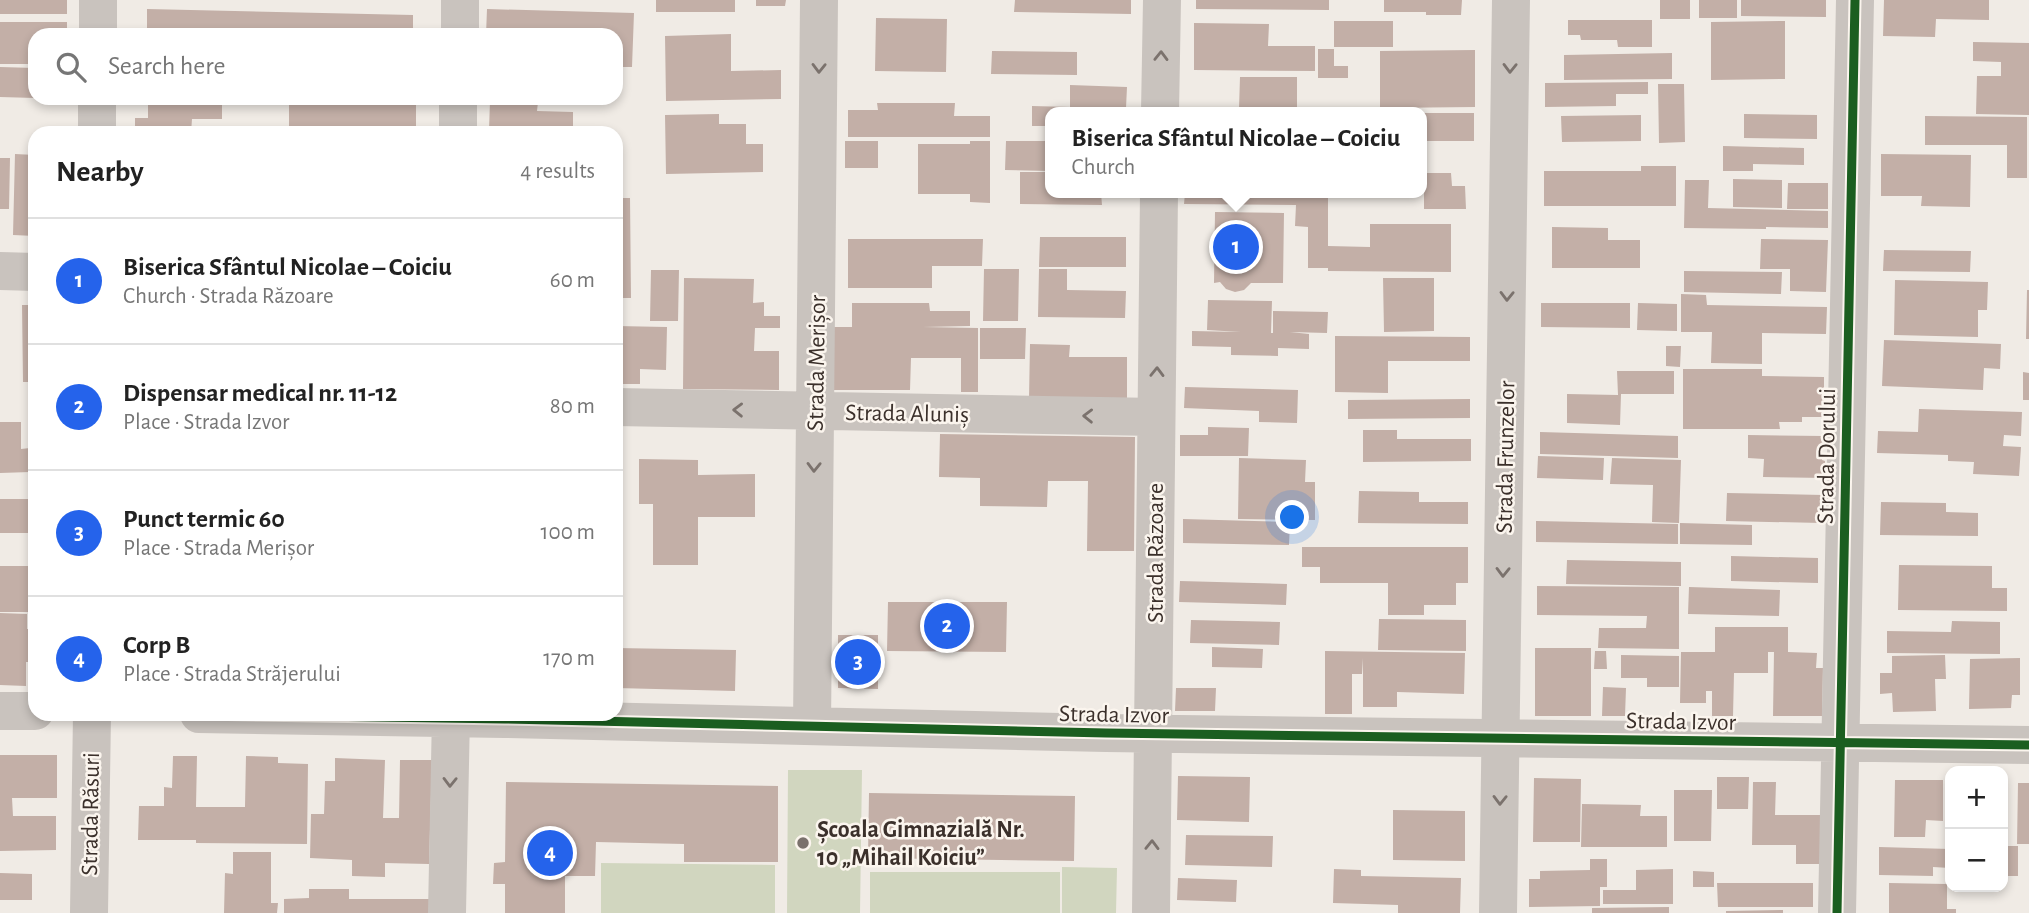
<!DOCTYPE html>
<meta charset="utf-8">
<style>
:root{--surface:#fff;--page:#f2f2f2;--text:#222;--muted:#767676;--line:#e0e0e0;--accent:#2563eb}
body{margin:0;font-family:"Alegreya Sans",sans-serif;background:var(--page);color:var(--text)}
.controls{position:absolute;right:21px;bottom:21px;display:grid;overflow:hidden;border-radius:14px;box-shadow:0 4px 10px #0003}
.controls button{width:63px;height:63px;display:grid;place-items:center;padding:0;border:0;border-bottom:2px solid var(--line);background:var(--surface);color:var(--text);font:35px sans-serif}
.you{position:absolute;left:1293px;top:518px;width:24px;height:24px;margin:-18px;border:5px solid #fff;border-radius:50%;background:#1a73e8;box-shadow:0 0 0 10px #1a73e833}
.badge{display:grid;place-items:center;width:46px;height:46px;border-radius:50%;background:var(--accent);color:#fff;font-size:23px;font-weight:700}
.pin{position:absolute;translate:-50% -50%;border:4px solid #fff;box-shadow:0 2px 7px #0006}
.popup{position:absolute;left:1045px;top:107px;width:382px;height:91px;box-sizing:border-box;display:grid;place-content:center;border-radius:14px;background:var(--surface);filter:drop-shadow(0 2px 5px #0005);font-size:23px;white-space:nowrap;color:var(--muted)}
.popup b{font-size:26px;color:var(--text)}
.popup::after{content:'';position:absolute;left:50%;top:100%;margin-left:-14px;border:14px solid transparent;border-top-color:var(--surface)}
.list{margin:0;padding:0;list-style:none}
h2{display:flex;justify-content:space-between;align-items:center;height:91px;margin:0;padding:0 28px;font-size:30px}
h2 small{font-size:23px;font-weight:400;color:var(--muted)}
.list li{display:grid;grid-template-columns:46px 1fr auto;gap:21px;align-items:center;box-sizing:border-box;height:126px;padding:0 28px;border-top:2px solid var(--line)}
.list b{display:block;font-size:26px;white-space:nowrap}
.list p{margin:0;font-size:23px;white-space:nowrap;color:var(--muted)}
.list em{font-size:23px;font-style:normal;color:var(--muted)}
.icon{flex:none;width:38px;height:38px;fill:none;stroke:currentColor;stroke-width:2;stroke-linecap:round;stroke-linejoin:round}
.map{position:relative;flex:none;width:2029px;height:913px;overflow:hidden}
.search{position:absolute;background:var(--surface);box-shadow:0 4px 10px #0003;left:28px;top:28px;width:595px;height:77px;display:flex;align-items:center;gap:18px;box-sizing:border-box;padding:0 24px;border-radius:21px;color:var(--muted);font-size:26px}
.panel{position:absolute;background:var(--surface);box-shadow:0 4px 10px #0003;left:28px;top:126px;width:595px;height:595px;border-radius:21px}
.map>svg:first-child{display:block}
.green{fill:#d1d6bf}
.building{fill:#c3afa7}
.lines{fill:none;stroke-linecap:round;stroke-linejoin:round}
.minor{stroke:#c9c3be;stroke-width:38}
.cycleway-casing{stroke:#fbf5ee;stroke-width:13}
.cycleway{stroke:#1b5e20;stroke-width:9}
.oneway{stroke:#7b726d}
.poi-dot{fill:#7a716c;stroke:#fbf5ee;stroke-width:2.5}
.labels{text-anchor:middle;stroke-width:5;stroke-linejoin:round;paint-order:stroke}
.street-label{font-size:24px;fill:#3b302b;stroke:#fbf5ee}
.poi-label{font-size:24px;font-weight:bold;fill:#3b302b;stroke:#fbf5ee;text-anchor:start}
</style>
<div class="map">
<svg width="2029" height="913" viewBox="0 0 2029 913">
<rect width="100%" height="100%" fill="#f0ebe5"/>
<path class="green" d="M788,770h74l-2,143h-73z
M601,863l174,2v48h-174z
M1062,867l55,1 -1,45h-54z
M870,872h190v41h-190z"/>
<path class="building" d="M0,0h67v14h-67z
M656,0h79v12h-79z
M756,0h30l-1,6h-29z
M1015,0h116v14l-117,-2z
M1196,0h133v10l-133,-1z
M1384,0h78l-1,15h-35v-3h-42z
M1660,0h30v19h-30z
M1699,0h38v18h-38z
M1741,0h85v17l-85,-1z
M1884,0h105v20l-53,-1 -1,18 -52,-1z
M147,9l266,6v20l-266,-2z
M487,9l147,4 -2,54h-16v-32h-63v-5l-37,-1v6h-30z
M876,18l71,1 -1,53 -71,-1z
M1568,20h84v27h-34l-1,-7h-36l-1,-5h-12z
M1334,21h59v26h-59z
M1785,21v58l-74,1v-58z
M0,22h67v13h-32v29h-35z
M1194,23l75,1 -1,22h47v25l-121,-1z
M731,34v37l50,-1v29l-115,2 -1,-65z
M1973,42l56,1v72l-53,-1 1,-38h24v-14l-28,-1z
M1318,49h16v17h14v12h-30z
M1475,50v57l-95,1v-57z
M992,51l85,1v23l-86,-1z
M1672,53v26l-108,1v-25z
M0,67l35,1v30l-35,-1z
M1240,77h57v32h-58z
M1648,82v12h-32v12l-71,1v-24z
M1658,84h26l1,58 -26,1z
M1070,85l57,2 -1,21h8v4h-83l-1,14h-18v-20l38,1z
M148,98h74v21h-30l-1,14h-56v-15h13z
M289,98h127v35h-127z
M490,101l48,1 -1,9 36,1v20l-84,-2z
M877,103h78l-1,13h36v21h-142v-27h30z
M1422,113h52v28h-52z
M719,114v10h27v20h17v28l-97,2 -1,-59z
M1744,114l73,1v24l-73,-1z
M1641,115v26l-79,1 -1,-26z
M1925,116l102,1v61h-20v-33h-82z
M845,141h33v27h-33z
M970,141h20v62l-20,-1v-8h-52v-50h52z
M1006,141h44v30l-45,-1z
M1723,146l81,2v17l-51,-1v7h-30z
M15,154l20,1v81l-22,-1z
M1881,154l90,1 -1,52 -49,-1 1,-10h-41z
M0,158h10l-1,51h-9z
M1641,166h35v40h-132v-35h97z
M1020,172h30v21h51l1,12 -82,-1z
M1424,173h27l1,13h13l1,23h-42z
M1733,179l49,1v28l-49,-1z
M1685,180h24l-1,28 120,3v17l-62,-1v2l-82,-1z
M1788,183h40v26h-41z
M1185,193h143v53l42,1v-23h81v48l-123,-1v-3h-20v-41l-13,-1 1,-21 -112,-1z
M616,198h14l1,100h-15z
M1215,212l69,1 -1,70h-32l-7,7 -9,2 -9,-3 -6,-7 -6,1z
M1552,227l56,1v12h32v28h-88z
M1040,237h86v30h-87z
M848,239h135l-1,27h-50v22h-84z
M1761,239l67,1 -2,52 -36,-1v-22h-30z
M1884,250l87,1 -1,21 -87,-1z
M984,269h35l-1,52h-35z
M1039,269h28v21l59,1 -1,27 -87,-1z
M651,270h28l-1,51h-28z
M1684,271l98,1 -1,22 -97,-2z
M684,278l70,1 -1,24 11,-1v14h16v12h-25l-1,23h25v39l-96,-1z
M1383,278h51v53l-50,1z
M1895,280l93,2 -1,28h-9v27l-84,-2z
M2027,290h2v49h-3z
M1681,294l25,1 1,10 120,2 -1,27 -64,-1v31l-51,-1 1,-31h-31z
M1208,300l64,1 -1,32h2v-22l55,1 -1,21 -37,-1 19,2v15l-31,-1v8l-47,-1v-8l-39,-1v-15l49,1 -34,-2z
M852,303h77l1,8h40v15l-47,1 55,1v64h-17v-34h-50l-1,32h-79l1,-63h20z
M1541,303h89v25l-89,-1z
M1638,303l39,1v27l-40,-1z
M22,305h13v77h-12z
M616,326l51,1 -1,43 -26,-1v15h-24z
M980,328h46l-1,31h-45z
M1335,336l135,1v24h-82v32l-53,-1z
M1884,340l117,4 -1,25 -16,-1 -1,22 -101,-4z
M1030,344l40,1 -1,12h58v41l-98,1z
M1666,346h15l-1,21 -14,-1z
M1683,369h79v7l62,1v40h-22v5h-23l1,7h-97z
M1617,371h57v23h-53l-1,31 -53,-2v-29l51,1z
M2023,372l6,1v27h-6z
M1185,387l113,3 -1,33 -38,-1v-11l-75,-3z
M1470,399v19l-122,1v-19z
M1919,409l103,3 -1,24 -17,-1 -1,11 18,1 -2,29 -46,-2 1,-12 -26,-1v-6l-71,-2 1,-22 40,1z
M0,422h21v27l9,-1v24l-30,1z
M1208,427l41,1 -1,28h-68v-21h28z
M1363,430h34v9h74v22l-108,1z
M1540,432l138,4v22l-138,-4z
M940,434l195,3 -1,114h-47l1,-70h-40l-1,26 -67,-1v-28l-41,-1z
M1748,435l75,1 -1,24 3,1v17l-62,-1 1,-18 -16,-1z
M1538,456l66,2 -1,22 -66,-2z
M1239,458l67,2 -1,22h10v38l-77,-1z
M1612,458l69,2 -2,63 -27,-1 1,-37 -43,-1z
M639,459l59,1v15l57,-1v43h-57v48h-45v-61h-14z
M1359,491l60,1v10h49v22l-110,-1z
M1727,493l96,2 -1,28 -96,-2z
M0,499h35v34h-35z
M1881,502l65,1v9l32,1v23l-98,-1z
M1183,519l107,3 -1,23 -106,-2z
M1536,521l142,3v20l-142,-2z
M1680,523l72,2v20l-72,-1z
M1302,547h166v36h-12v22h-32v10h-36v-32h-68v-16h-18z
M1731,556l87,2v25l-87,-2z
M1567,560l114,2v24l-115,-2z
M1899,565l93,1v22h15v23l-109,-1z
M0,566h35v46h-35z
M1180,581l107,3 -1,21 -107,-3z
M1537,586l142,1v62l-81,-1 1,-20h47l1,-12 -110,-1z
M1689,587l91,3 -1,26 -91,-2z
M888,602h119l-1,50 -119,-1z
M0,613l27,1v15h8v33h-9v24l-26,-1z
M1379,619l87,1v31l-88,-1z
M1191,620l89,2 -1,23 -89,-2z
M1952,621l48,1v32l-113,-1v-22l64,1z
M1715,627h73v25l29,1 -1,15h7l-1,48h-49l1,-64h-6v21h-34l-1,43h-21v-25h-6v12h-26l1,-51h34z
M838,635h40v54l-40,-1z
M1212,647l51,2 -1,19 -50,-1z
M616,648l120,2 -1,41 -119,-3z
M1535,648h56v68h-56z
M1325,651l140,2 -1,41 -67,-2v15h-34v-49l-1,16h-10v40h-27z
M1595,651h11l1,18h-13z
M1621,655l58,1v31h-32v-9h-26z
M1945,655l1,24h-11l1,32 -43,1 -1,-19 -12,1v-21h12v-17z
M2020,658v37h-8l-1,13 -42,1 1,-50z
M1603,687l23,1 -1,28h-23z
M1176,688h40l-1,23h-40z
M0,755h57v43h-45l1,18h43v34l-56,1z
M173,756h24l-1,51h49l1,-51 32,1v6l30,1 -1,80 -111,-1v-3h-58l1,-34h25v-19l8,1z
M335,758l50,2 -2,58h16l1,-58h32l-3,104 -44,-1v14l-33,-1v-16l-42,-2 1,-44h13l1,-33h10z
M1178,776l72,1 -1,45 -72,-2z
M1717,777h32l-1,32h-31z
M1534,778l47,1 -1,63h-47z
M1895,780h48v41l-17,-1 -1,17h-31z
M506,782l272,4v76h-94v-18l-88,-2 -1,34h-30v37h-60v-29h-12l1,-21 11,-1z
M1753,782h23l-1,33h47v49h-26v-19h-44z
M2018,783h11v61h-12z
M1674,790h38l-1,51h-37z
M869,793l206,3 -1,65 -206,-3z
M1582,804l59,1 -1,11h27v31h-86z
M2003,807h5l-1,34h-4z
M1393,810l72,1v50l-72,-1z
M1186,835l87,1 -1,31 -87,-2z
M2003,846h15v30h-15z
M1879,847l71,2v19l-17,-1v9l-54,-1z
M233,852h38v51h7l-1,10h-53l1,-40 8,1z
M1590,859h17v28h-7v19l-71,1v-28h11v-8l50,-1z
M1334,869l27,1v6l100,2 -1,35h-62v-8l-65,-2z
M1673,869v35h-70v-14h33v-20z
M1693,871l21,1v15h-21z
M0,873l32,1v26h-32z
M1178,878l59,2 -1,22 -59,-2z
M1717,883h96v24h-95z
M1889,883l58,1v25h9v4h-67z
M309,889h40v10h80v14h-145v-14l25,-1z
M1669,907v6h-77v-5z
M1783,910v3h-57v-2z"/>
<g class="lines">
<path class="minor" d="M98,35v-35
M460,35v-35
M1160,112l2,-112
M97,133v-35
M458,133v-35
M0,271l35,1
M616,407l540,10
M0,711h35
M199,714l306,5 601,14 923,12
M812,726l7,-726
M89,913l3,-199
M447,913l4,-199
M1151,913l8,-720
M1498,913l13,-913
M1837,913l18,-913"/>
<g class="cycleway-casing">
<path id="cycleway" d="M199,714l306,5 601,14 923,12
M1837,913l18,-913"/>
</g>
<use href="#cycleway" class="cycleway"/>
</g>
<defs><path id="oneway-chevron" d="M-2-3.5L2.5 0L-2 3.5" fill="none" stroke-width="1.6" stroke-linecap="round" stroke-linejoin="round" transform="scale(1.75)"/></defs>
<g class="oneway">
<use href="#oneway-chevron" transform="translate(1161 56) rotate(-89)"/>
<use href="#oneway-chevron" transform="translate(819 68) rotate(91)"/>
<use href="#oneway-chevron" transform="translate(1510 68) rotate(91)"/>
<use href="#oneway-chevron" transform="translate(1507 296) rotate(91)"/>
<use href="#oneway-chevron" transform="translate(1157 372) rotate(-89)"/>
<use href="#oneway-chevron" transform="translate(738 410) rotate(-179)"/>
<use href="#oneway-chevron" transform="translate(1088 416) rotate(-179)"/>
<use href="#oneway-chevron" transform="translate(814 467) rotate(91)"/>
<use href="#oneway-chevron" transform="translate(1503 572) rotate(91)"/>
<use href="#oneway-chevron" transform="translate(450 782) rotate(91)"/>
<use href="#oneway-chevron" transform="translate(1500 800) rotate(91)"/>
<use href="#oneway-chevron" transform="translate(1152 845) rotate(-89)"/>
</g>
<circle class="poi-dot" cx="803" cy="843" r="7"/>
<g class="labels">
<g class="street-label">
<text transform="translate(816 363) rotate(-89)" y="8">Strada Merișor</text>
<text transform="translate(907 413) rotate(1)" y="8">Strada Aluniș</text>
<text transform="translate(1826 456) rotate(-89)" y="8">Strada Dorului</text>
<text transform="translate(1505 457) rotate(-89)" y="8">Strada Frunzelor</text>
<text transform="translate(1155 553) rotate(-90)" y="8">Strada Răzoare</text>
<text transform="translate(1114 714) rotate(1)" y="8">Strada Izvor</text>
<text transform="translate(1681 721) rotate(1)" y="8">Strada Izvor</text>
<text transform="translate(90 814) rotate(-89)" y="8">Strada Răsuri</text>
</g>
<g class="poi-label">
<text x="817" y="837">Școala Gimnazială Nr.<tspan x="817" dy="28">10 „Mihail Koiciu”</tspan></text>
</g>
</g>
</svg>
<div class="controls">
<button>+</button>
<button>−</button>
</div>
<div class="you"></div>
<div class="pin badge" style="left:1236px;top:247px">1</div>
<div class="popup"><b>Biserica Sfântul Nicolae – Coiciu</b>Church</div>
<div class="pin badge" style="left:947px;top:626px">2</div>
<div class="pin badge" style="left:858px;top:662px">3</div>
<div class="pin badge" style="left:550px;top:853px">4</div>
<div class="search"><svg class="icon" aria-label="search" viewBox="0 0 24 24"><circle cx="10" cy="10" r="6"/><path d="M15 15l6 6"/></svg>Search here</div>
<section class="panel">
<h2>Nearby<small>4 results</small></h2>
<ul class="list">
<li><span class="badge">1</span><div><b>Biserica Sfântul Nicolae – Coiciu</b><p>Church · Strada Răzoare</p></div><em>60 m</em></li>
<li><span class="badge">2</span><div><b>Dispensar medical nr. 11-12</b><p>Place · Strada Izvor</p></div><em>80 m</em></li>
<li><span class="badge">3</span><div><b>Punct termic 60</b><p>Place · Strada Merișor</p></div><em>100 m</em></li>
<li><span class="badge">4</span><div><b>Corp B</b><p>Place · Strada Străjerului</p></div><em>170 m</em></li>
</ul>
</section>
</div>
